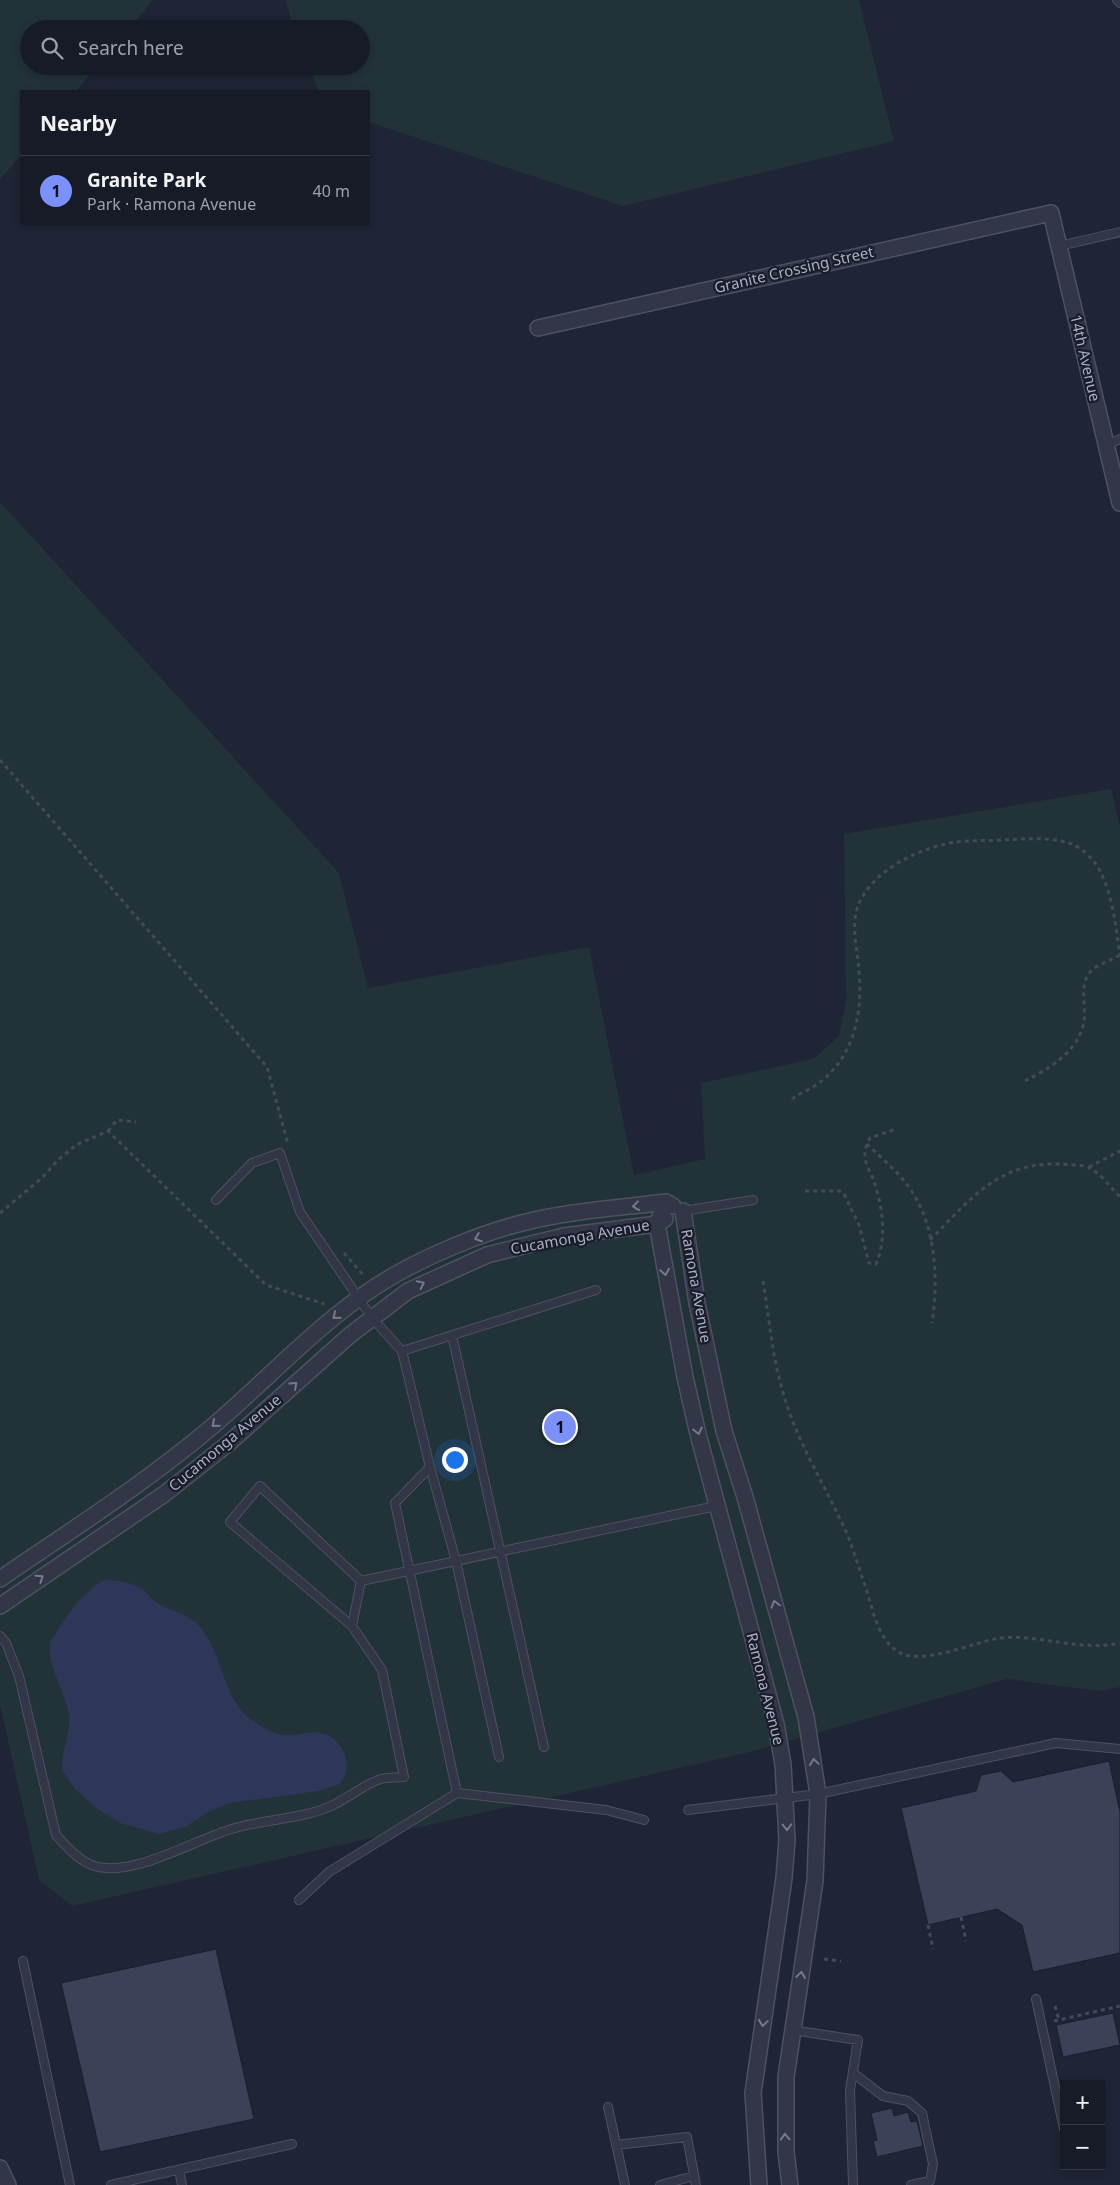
<!DOCTYPE html>
<meta charset="utf-8">
<style>
:root{--surface:#171b28;--page:#242834;--text:#f1f3f6;--muted:#9ea1a8;--line:#363945;--accent:#7b90fa}
body{margin:0;font-family:"Noto Sans",sans-serif;background:var(--page);color:var(--text)}
.controls{position:absolute;right:15px;bottom:15px;display:grid;overflow:hidden;border-radius:0px;box-shadow:0 2px 8px #0003}
.controls button{width:45px;height:45px;display:grid;place-items:center;padding:0;border:0;border-bottom:1px solid var(--line);background:var(--surface);color:var(--text);font:25px sans-serif}
.you{position:absolute;left:454px;top:1459px;width:18px;height:18px;margin:-12px;border:4px solid #fff;border-radius:50%;background:#1a73e8;box-shadow:0 0 0 8px #1a73e833}
.badge{display:grid;place-items:center;width:32px;height:32px;border-radius:50%;background:var(--accent);color:#111;font-size:16px;font-weight:700}
.pin{position:absolute;translate:-50% -50%;border:2px solid #fff;box-shadow:0 1px 5px #0006}
.list{margin:0;padding:0;list-style:none}
h2{display:flex;justify-content:space-between;align-items:center;height:65px;margin:0;padding:0 20px;font-size:21px}
h2 small{font-size:16px;font-weight:400;color:var(--muted)}
.list li{display:grid;grid-template-columns:32px 1fr auto;gap:15px;align-items:center;box-sizing:border-box;height:70px;padding:0 20px;border-top:1px solid var(--line)}
.list b{display:block;font-size:19px;white-space:nowrap}
.list p{margin:0;font-size:16px;white-space:nowrap;color:var(--muted)}
.list em{font-size:16px;font-style:normal;color:var(--muted)}
.icon{flex:none;width:28px;height:28px;fill:none;stroke:currentColor;stroke-width:2;stroke-linecap:round;stroke-linejoin:round}
.map{position:relative;flex:none;width:1120px;height:2185px;overflow:hidden}
.search{position:absolute;background:var(--surface);box-shadow:0 2px 8px #0003;left:20px;top:20px;width:350px;height:55px;display:flex;align-items:center;gap:12px;box-sizing:border-box;padding:0 18px;border-radius:28px;color:var(--muted);font-size:19px}
.panel{position:absolute;background:var(--surface);box-shadow:0 2px 8px #0003;left:20px;top:90px;width:350px;height:135px;border-radius:0px}
.map>svg:first-child{display:block}
.green{fill:#223239}
.water{fill:#2e375a}
.building{fill:#3b4157;stroke:#1a1e2d}
.lines{fill:none;stroke-linecap:round;stroke-linejoin:round}
.lane-casing{stroke:#4d5162;stroke-width:10}
.street-casing{stroke:#4d5162;stroke-width:18}
.path{stroke:#3e4d55;stroke-width:3;stroke-dasharray:4 4;stroke-linecap:butt}
.lane{stroke:#323647;stroke-width:8}
.street{stroke:#323647;stroke-width:15}
.oneway{stroke:#75798c}
.labels{text-anchor:middle;stroke-width:4.5;stroke-linejoin:round;paint-order:stroke}
.street-label{font-size:15px;fill:#acb0c4;stroke:#181c2b}
</style>
<div class="map">
<svg width="1120" height="2185" viewBox="0 0 1120 2185">
<rect width="100%" height="100%" fill="#1f2436"/>
<path class="green" d="M0,0h153l-24,29h-100v37h68l-21,25h-55v64l-21,25z
M285,0h574l35,141 -271,65 -254,-84v-31h-50l-10,-25h52v-37h-66z
M0,502l339,371 29,115 221,-41 45,228 71,-16 -4,-76 112,-24 26,-23 7,-36 -2,-166 267,-45 9,37v861l-20,4 -93,-12 -257,73 -678,154 -33,-26 -39,-175z"/>
<path class="water" d="M105,1580c12,0 31,3 40,11 4,4 6,8 11,11 15,10 34,12 45,26 22,27 21,67 48,90 9,7 23,15 34,17 12,2 26,-5 38,-2 22,5 34,33 19,51l-22,7 -89,12 -21,9 -23,15 -26,7 -39,-11 -24,-15 -21,-19 -13,-19c-1,-18 9,-36 7,-54 -3,-25 -22,-48 -19,-74 15,-22 30,-50 55,-62z"/>
<path class="building" d="M1109,1761l11,51v141l-87,19 -11,-47 -25,-16 -69,16 -27,-117 75,-17 5,-16 20,-4 12,11z
M216,1949l38,170 -154,33 -39,-169z
M1113,2013l7,32 -57,12 -7,-32z
M892,2108l2,8 14,-4 3,10 6,-1 6,25 -46,11 -4,-16 4,-1 -6,-27z"/>
<g class="lines">
<g class="lane-casing">
<path id="lane" d="M1117,0l3,3
M1059,246l61,-14
M1106,445l14,-6
M216,1200l36,-37 28,-10 20,59 72,106 30,33 28,116 -35,36 62,290 -128,79 -30,28
M683,1211l70,-11
M452,1335l92,412
M402,1351l194,-61
M430,1467l26,94 43,196
M352,1626l9,-45
M0,1636l6,7 13,33 37,159c11,12 22,25 38,31 40,12 103,-28 141,-38 31,-9 67,-9 96,-22 16,-7 35,-23 50,-27 7,-2 16,-1 23,-2l-22,-107 -30,-44 -122,-104 30,-36 101,95 355,-75
M457,1793l149,17 38,10
M688,1810l130,-16 238,-51 64,6
M23,1961l47,224
M1036,1999l28,130
M792,2030l66,10 -8,50 3,95
M853,2073l30,23 25,5 14,12 11,51 -3,17 -19,4
M608,2107l17,78
M616,2145l71,-8 9,48
M179,2170l3,15
M111,2185l181,-41
M660,2185l34,-9"/>
</g>
<g class="street-casing">
<path id="street" d="M538,328l513,-115 69,290
M666,1202l-9,22 28,153 13,57 78,290 7,40 4,76 -3,38 -31,215 6,92
M683,1211l14,92 27,128 21,66 61,220 12,77 -3,87 -29,196v75l4,33
M0,1579c73,-50 147,-97 214,-154 60,-51 114,-113 184,-152 36,-20 84,-40 124,-50 47,-12 96,-15 144,-21l7,4
M0,1606l163,-111 66,-52 121,-108 58,-44 79,-36 77,-19 93,-12 8,-5
M0,2168l8,17"/>
</g>
<path class="path" d="M0,760l267,307 21,77
M1025,1081c23,-12 51,-28 58,-55 5,-18 -6,-42 9,-56 7,-6 20,-10 28,-15
M792,1099c10,-7 23,-12 32,-20 35,-31 39,-75 34,-118 -2,-17 -6,-36 -1,-52 12,-38 63,-62 100,-67 14,-2 30,-1 45,-2 22,-1 43,-3 64,2 45,13 48,76 54,113
M108,1131l9,-11 19,2
M867,1144c12,12 27,24 38,38 31,38 34,95 27,141
M1089,1167l31,-16
M805,1191h35l4,3 15,31 10,38 7,1c11,-25 7,-57 -2,-82 -2,-8 -9,-17 -9,-26 -1,-6 2,-12 5,-18l26,-9
M0,1213l42,-35 16,-18 18,-15 32,-14 158,154 58,19
M930,1240c40,-40 67,-78 130,-76 8,1 23,0 30,4 11,6 21,20 30,29
M344,1253l20,23
M763,1281c6,36 9,73 19,108 12,46 37,86 57,128 12,22 18,47 27,71 6,19 12,51 31,63 25,16 75,-9 103,-13 40,-4 80,14 120,5
M961,1917l5,24
M928,1925l5,24
M824,1959l17,2
M1055,2006l4,14
M1054,2021l66,-15"/>
<use href="#lane" class="lane"/>
<use href="#street" class="street"/>
</g>
<defs><path id="oneway-chevron" d="M-2-3.5L2.5 0L-2 3.5" fill="none" stroke-width="1.6" stroke-linecap="round" stroke-linejoin="round" transform="scale(1.25)"/></defs>
<g class="oneway">
<use href="#oneway-chevron" transform="translate(636 1206) rotate(173)"/>
<use href="#oneway-chevron" transform="translate(478 1238) rotate(159)"/>
<use href="#oneway-chevron" transform="translate(665 1272) rotate(80)"/>
<use href="#oneway-chevron" transform="translate(421 1284) rotate(-26)"/>
<use href="#oneway-chevron" transform="translate(336 1316) rotate(140)"/>
<use href="#oneway-chevron" transform="translate(294 1385) rotate(-42)"/>
<use href="#oneway-chevron" transform="translate(215 1424) rotate(139)"/>
<use href="#oneway-chevron" transform="translate(698 1431) rotate(77)"/>
<use href="#oneway-chevron" transform="translate(40 1578) rotate(-34)"/>
<use href="#oneway-chevron" transform="translate(775 1604) rotate(-106)"/>
<use href="#oneway-chevron" transform="translate(814 1762) rotate(-98)"/>
<use href="#oneway-chevron" transform="translate(787 1827) rotate(89)"/>
<use href="#oneway-chevron" transform="translate(801 1975) rotate(-82)"/>
<use href="#oneway-chevron" transform="translate(763 2023) rotate(98)"/>
<use href="#oneway-chevron" transform="translate(785 2137) rotate(-92)"/>
</g>
<g class="labels">
<g class="street-label">
<text transform="translate(794 270) rotate(-13)" y="5">Granite Crossing Street</text>
<text transform="translate(1085 358) rotate(77)" y="5">14th Avenue</text>
<text transform="translate(580 1237) rotate(-10)" y="5">Cucamonga Avenue</text>
<text transform="translate(696 1286) rotate(80)" y="5">Ramona Avenue</text>
<text transform="translate(225 1443) rotate(-40)" y="5">Cucamonga Avenue</text>
<text transform="translate(765 1689) rotate(76)" y="5">Ramona Avenue</text>
</g>
</g>
</svg>
<div class="controls">
<button>+</button>
<button>−</button>
</div>
<div class="you"></div>
<div class="pin badge" style="left:560px;top:1427px">1</div>
<div class="search"><svg class="icon" aria-label="search" viewBox="0 0 24 24"><circle cx="10" cy="10" r="6"/><path d="M15 15l6 6"/></svg>Search here</div>
<section class="panel">
<h2>Nearby<small></small></h2>
<ul class="list">
<li><span class="badge">1</span><div><b>Granite Park</b><p>Park · Ramona Avenue</p></div><em>40 m</em></li>
</ul>
</section>
</div>
